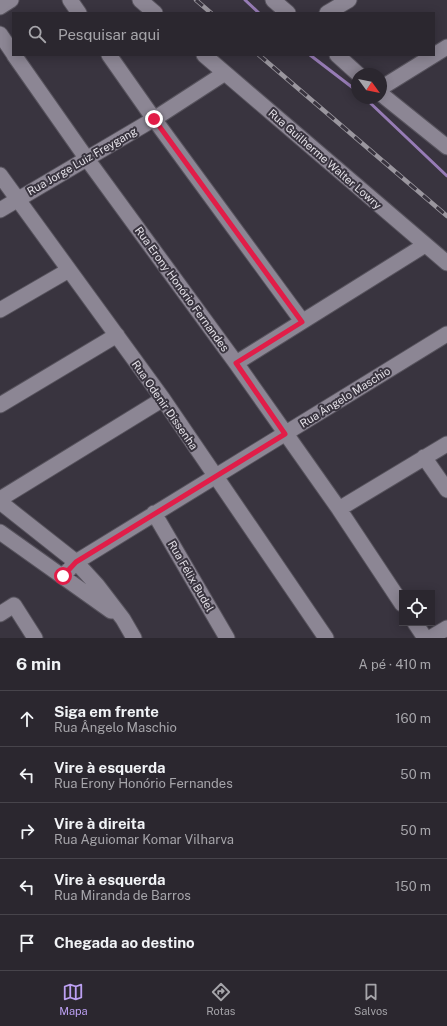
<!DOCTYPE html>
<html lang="pt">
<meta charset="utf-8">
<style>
:root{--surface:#2b272f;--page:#332f37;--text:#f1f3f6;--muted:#a6a5aa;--line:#47444b;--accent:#bca0f2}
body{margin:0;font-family:"Public Sans",sans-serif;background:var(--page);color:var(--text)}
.controls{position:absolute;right:12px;bottom:12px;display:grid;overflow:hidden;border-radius:0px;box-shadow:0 2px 10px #0003}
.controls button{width:36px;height:36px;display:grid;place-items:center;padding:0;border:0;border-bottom:1px solid var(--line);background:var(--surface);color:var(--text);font:20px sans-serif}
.compass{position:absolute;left:351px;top:68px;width:36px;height:36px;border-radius:50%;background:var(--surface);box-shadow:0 2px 10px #0003;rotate:123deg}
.stop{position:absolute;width:12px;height:12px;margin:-9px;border:3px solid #e11d48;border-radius:50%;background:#fff}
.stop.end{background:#e11d48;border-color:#fff;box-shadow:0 1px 4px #0008}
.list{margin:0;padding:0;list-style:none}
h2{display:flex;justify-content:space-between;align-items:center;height:52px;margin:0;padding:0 16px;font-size:17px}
h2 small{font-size:13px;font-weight:400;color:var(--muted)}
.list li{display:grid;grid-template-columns:26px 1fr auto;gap:12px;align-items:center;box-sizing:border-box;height:56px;padding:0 16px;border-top:1px solid var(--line)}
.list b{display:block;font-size:15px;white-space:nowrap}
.list p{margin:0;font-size:13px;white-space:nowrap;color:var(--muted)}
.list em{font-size:13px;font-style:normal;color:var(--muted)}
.icon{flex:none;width:22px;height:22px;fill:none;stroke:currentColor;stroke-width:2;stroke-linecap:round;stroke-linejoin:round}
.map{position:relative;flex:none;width:447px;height:638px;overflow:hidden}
.search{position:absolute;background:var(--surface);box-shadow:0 2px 10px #0003;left:12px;right:12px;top:12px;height:44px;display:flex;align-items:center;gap:10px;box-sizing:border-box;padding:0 14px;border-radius:0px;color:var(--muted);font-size:15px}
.sheet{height:332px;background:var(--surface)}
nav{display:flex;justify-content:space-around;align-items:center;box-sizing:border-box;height:56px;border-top:1px solid var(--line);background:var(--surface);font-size:11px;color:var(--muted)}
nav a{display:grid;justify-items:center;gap:2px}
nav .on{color:var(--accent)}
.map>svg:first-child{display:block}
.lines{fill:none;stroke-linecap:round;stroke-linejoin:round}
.stream{stroke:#977cb6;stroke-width:3}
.minor-casing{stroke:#57535d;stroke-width:17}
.minor{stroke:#8c8694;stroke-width:15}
.rail-casing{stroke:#9a969e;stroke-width:4.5}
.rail{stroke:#39343f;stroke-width:3;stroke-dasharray:9;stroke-linecap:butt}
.route{stroke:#e11d48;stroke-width:5}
.labels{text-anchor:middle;stroke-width:4;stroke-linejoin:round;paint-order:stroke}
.street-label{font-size:11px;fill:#e5e2e9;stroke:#39343f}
</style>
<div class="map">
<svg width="447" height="638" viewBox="0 0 447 638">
<rect width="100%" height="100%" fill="#39343f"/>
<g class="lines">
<path class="stream" d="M245,0l14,13
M310,55l47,36
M365,98l82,78"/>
<g class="minor-casing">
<path id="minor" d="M70,0l9,13
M140,0l15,13
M273,0l15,13
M0,7l11,-7
M327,13l22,-13
M0,34l13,19
M14,55l73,104 149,204 103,146 63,95
M109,55l45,64 148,202
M204,55l243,208
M337,55l21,19
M381,88l66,-41
M381,94l66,53
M0,175l163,224 163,239
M0,210l154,-91 71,-46
M0,310l69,-40
M236,363l189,-118
M0,405l117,-70
M424,457l23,33
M0,499l163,-100
M0,502l76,60 21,23 26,34 11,19
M339,509l108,-65
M154,513l73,125
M0,532l111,79
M63,576l13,-14 371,-228
M0,614l14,-9 21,33
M415,623l10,15
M430,638l17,-10"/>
</g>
<use href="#minor" class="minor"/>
<g class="rail-casing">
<path id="rail" d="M196,0l15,13
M259,55l188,161"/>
</g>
<use href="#rail" class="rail"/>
</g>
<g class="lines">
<path class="route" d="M63,576l13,-14 209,-128 -49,-71 66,-41 -148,-203"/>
</g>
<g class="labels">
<g class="street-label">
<text transform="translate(325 159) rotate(41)" y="4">Rua Guilherme Walter Lowry</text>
<text transform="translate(82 161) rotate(-30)" y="4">Rua Jorge Luiz Freygang</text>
<text transform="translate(182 289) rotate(54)" y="4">Rua Erony Honório Fernandes</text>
<text transform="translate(345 397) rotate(-32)" y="4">Rua Ângelo Maschio</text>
<text transform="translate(165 405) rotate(55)" y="4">Rua Odenir Dissenha</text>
<text transform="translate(191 576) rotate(60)" y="4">Rua Félix Budel</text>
</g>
</g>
</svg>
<div class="controls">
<button><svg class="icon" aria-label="locate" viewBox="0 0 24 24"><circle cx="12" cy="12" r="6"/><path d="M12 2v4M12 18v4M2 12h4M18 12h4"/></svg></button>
</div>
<svg class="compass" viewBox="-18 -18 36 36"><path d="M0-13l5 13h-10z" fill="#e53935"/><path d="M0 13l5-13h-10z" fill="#a6a5aa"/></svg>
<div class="stop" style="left:63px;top:576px"></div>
<div class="stop end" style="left:154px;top:119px"></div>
<div class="search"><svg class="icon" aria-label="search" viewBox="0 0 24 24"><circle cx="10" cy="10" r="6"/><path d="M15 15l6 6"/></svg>Pesquisar aqui</div>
</div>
<section class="sheet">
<h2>6 min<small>A pé · 410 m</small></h2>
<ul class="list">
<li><svg class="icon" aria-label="ahead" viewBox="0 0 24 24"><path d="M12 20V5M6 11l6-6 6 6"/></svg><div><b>Siga em frente</b><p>Rua Ângelo Maschio</p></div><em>160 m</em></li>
<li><svg class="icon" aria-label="left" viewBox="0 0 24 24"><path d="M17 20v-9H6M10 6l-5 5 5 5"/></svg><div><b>Vire à esquerda</b><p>Rua Erony Honório Fernandes</p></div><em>50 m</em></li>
<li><svg class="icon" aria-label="right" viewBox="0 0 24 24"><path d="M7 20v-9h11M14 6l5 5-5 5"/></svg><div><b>Vire à direita</b><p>Rua Aguiomar Komar Vilharva</p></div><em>50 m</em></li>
<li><svg class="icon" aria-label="left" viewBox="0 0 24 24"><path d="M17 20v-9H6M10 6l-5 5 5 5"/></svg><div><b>Vire à esquerda</b><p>Rua Miranda de Barros</p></div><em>150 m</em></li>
<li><svg class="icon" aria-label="arrive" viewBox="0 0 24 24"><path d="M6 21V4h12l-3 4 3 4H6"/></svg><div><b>Chegada ao destino</b></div></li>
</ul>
</section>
<nav>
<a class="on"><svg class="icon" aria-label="map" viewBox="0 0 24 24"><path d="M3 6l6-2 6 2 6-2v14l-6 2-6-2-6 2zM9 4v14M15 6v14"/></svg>Mapa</a>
<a><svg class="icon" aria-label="directions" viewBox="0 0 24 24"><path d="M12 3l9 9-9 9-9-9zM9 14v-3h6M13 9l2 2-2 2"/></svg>Rotas</a>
<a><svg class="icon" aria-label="saved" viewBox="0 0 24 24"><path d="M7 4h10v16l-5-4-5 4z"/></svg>Salvos</a>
</nav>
